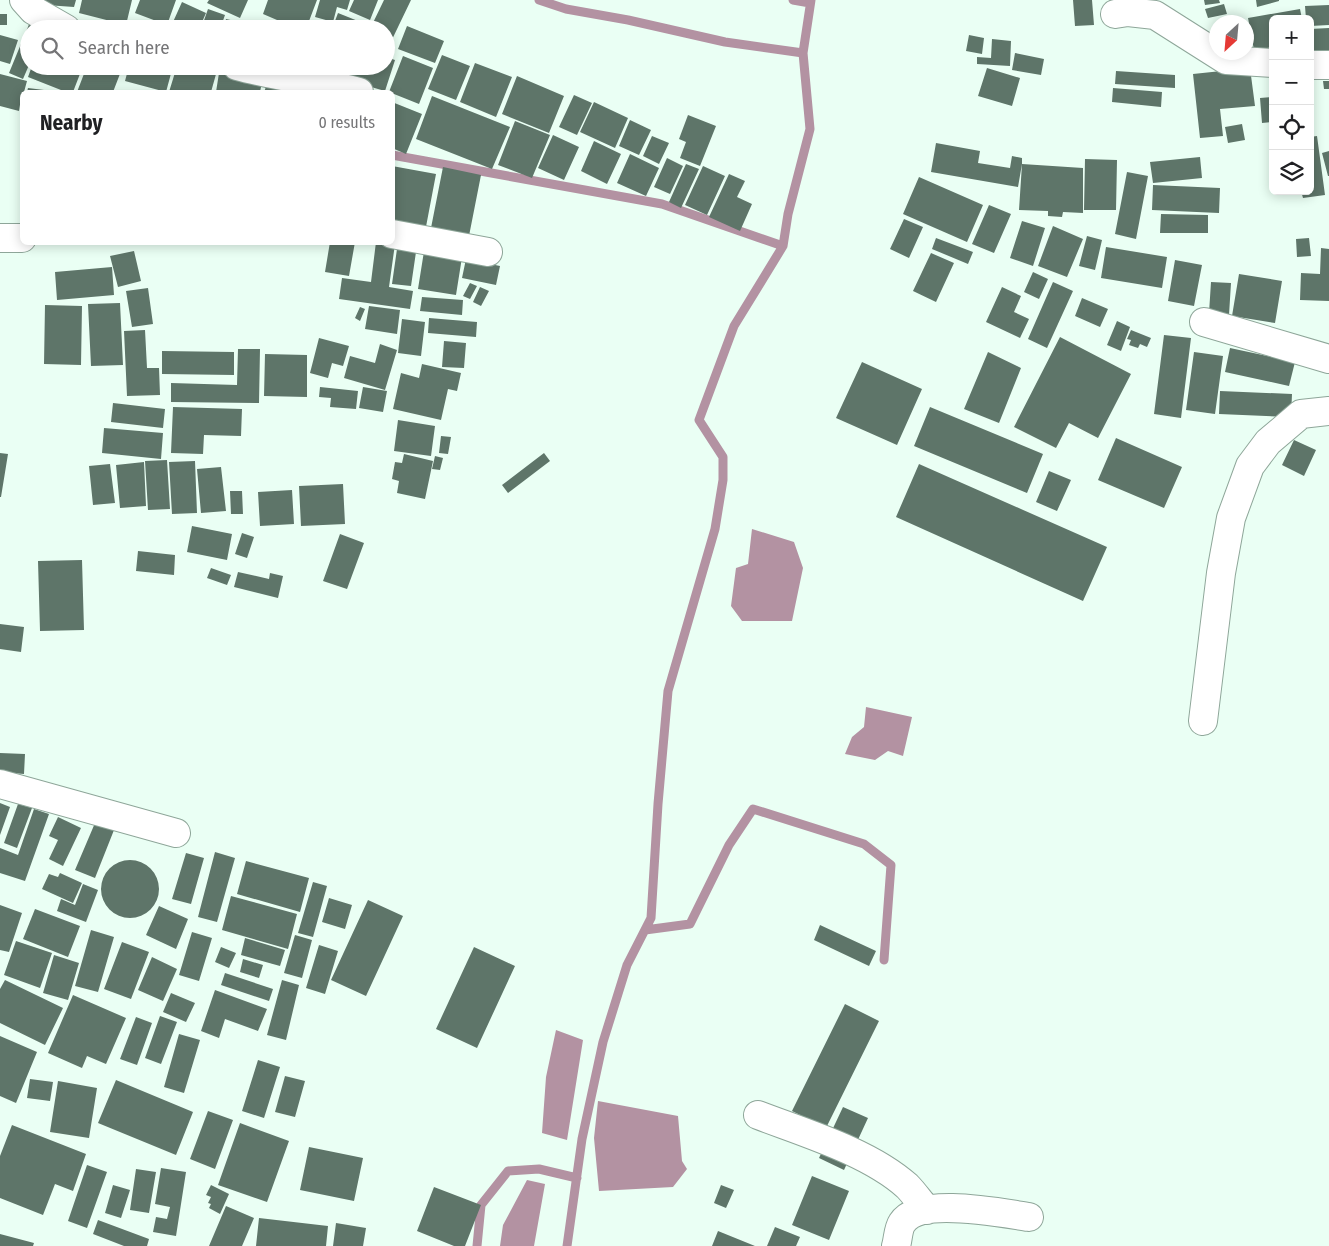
<!DOCTYPE html>
<meta charset="utf-8">
<style>
:root{--surface:#fff;--page:#f2f2f2;--text:#202124;--muted:#757577;--line:#e0e0e0}
body{margin:0;font-family:"Fira Sans Condensed",sans-serif;background:var(--page);color:var(--text)}
.controls{position:absolute;right:15px;top:15px;display:grid;overflow:hidden;border-radius:8px;box-shadow:0 2px 12px #0003}
.controls button{width:45px;height:45px;display:grid;place-items:center;padding:0;border:0;border-bottom:1px solid var(--line);background:var(--surface);color:var(--text);font:25px sans-serif}
.compass{position:absolute;left:1209px;top:15px;width:45px;height:45px;border-radius:50%;background:var(--surface);box-shadow:0 2px 12px #0003;rotate:206deg}
.list{margin:0;padding:0;list-style:none}
h2{display:flex;justify-content:space-between;align-items:center;height:65px;margin:0;padding:0 20px;font-size:21px}
h2 small{font-size:16px;font-weight:400;color:var(--muted)}
.icon{flex:none;width:28px;height:28px;fill:none;stroke:currentColor;stroke-width:2;stroke-linecap:round;stroke-linejoin:round}
.map{position:relative;flex:none;width:1329px;height:1246px;overflow:hidden}
.search{position:absolute;background:var(--surface);box-shadow:0 2px 12px #0003;left:20px;top:20px;width:375px;height:55px;display:flex;align-items:center;gap:12px;box-sizing:border-box;padding:0 18px;border-radius:28px;color:var(--muted);font-size:19px}
.panel{position:absolute;background:var(--surface);box-shadow:0 2px 12px #0003;left:20px;top:90px;width:375px;height:155px;border-radius:8px}
.map>svg:first-child{display:block}
.water{fill:#b392a2}
.lines{fill:none;stroke-linecap:round;stroke-linejoin:round}
.stream{stroke:#b392a2;stroke-width:9}
.building{fill:#5e7569}
.minor-casing{stroke:#8ea699;stroke-width:30}
.minor{stroke:#fff;stroke-width:28}
</style>
<div class="map">
<svg width="1329" height="1246" viewBox="0 0 1329 1246">
<rect width="100%" height="100%" fill="#eafff4"/>
<path class="water" d="M752,529l42,13 9,26 -11,53h-50l-11,-15 5,-38 12,-4z
M866,707l46,10 -9,39 -15,-5 -13,9 -30,-6 7,-17 12,-10z
M556,1030l27,10 -16,100 -25,-7 4,-56z
M598,1101l80,15 4,45 5,8 -14,18 -74,4 -5,-53z
M527,1180l18,4 -11,62h-34l3,-21z"/>
<g class="lines">
<path class="stream" d="M539,0l27,9 62,11 97,22 78,11
M793,0l17,3
M392,155l270,49 121,42
M645,930l45,-6 39,-79 24,-36 111,35 27,21 -7,95
M477,1246l4,-41 27,-34 31,-2 38,9
M567,1246l15,-107 21,-97 24,-77 24,-47 7,-114 10,-113 47,-162 8,-49v-23l-24,-37 35,-94 49,-80 5,-32 22,-85 -7,-76 8,-53"/>
</g>
<path class="building" d="M42,0h34l-2,7 -28,-2z
M82,0h50l-6,25 -47,-12z
M140,0h36l-9,25 -32,-12z
M209,0h39l-8,18 -33,-15z
M268,0h49l-11,29h-8l-35,-15z
M320,0h30l-3,10 -10,-3 -4,15 -18,-5z
M354,0h24l-8,20 -21,-9z
M384,0h27l-25,52v-23h-16z
M1073,0h19l2,25 -19,1z
M1204,0h15l1,3 -15,2z
M1256,0h23v1l-22,6z
M182,2l24,11 -7,16h-11l-15,-7z
M1224,4l3,10 -19,4 -3,-9z
M1329,5v20l-19,1v-7h-4l-1,-13z
M208,9l17,6 -5,14h-19z
M1300,9l2,10h-29v28l-19,3 -6,-32z
M338,13l30,12 -1,4h-35z
M0,14h7v11h-7z
M226,19l40,9v1h-42z
M30,22l16,7h-17v36l-6,14 -14,-6z
M407,26l37,15 -9,22 -37,-14z
M1216,26v13l-2,1 -2,-13z
M1329,28v25l-19,1v-25z
M0,35l18,5 -8,24 -10,-3z
M969,35l15,3 -2,16 -16,-3z
M1246,35l4,14 -4,1z
M992,39l19,2 -1,25 -33,-2v-7l14,1z
M1015,53l29,6 -3,16 -29,-5z
M442,55l28,11 -14,34 -28,-11z
M403,56l30,12 -14,36 -30,-12z
M386,57l9,3 -10,31 -49,-14 3,-11h47z
M475,63l37,14 -16,40 -36,-15z
M32,66h51l-10,26h-7l-38,-15z
M87,66h36l-10,26h-36z
M129,66h44l-7,26 -41,-11z
M177,66l41,1 -7,25h-42z
M987,68l33,10 -8,28 -34,-10z
M1250,68l5,38 -35,3 3,27 -23,2 -7,-64z
M1116,71l59,4v13l-60,-4z
M219,73l43,9 -2,10h-44z
M0,74l27,7 -3,11h-2l-3,19 -19,-5z
M517,76l47,20 -15,37 -47,-19z
M269,79l44,13h-49z
M1323,81h6v8h-5z
M28,88l24,3v1h-25z
M1113,88l49,4 -1,15 -49,-5z
M574,95l18,8 -15,32 -18,-8z
M432,96l78,31 -18,42 -76,-30z
M1273,97v25l-11,1 -2,-25z
M392,102l30,12 -16,40 -14,-6z
M594,102l34,16 -13,30 -35,-16z
M688,115l28,11 -16,40 -20,-8 6,-16 -7,-3z
M630,120l21,10 -12,25 -20,-9z
M515,121l35,14 -18,43 -34,-13z
M1242,124l3,16 -17,3 -3,-16z
M553,135l26,12 -15,33 -26,-12z
M652,136l17,7 -10,21 -16,-8z
M1317,136l8,59 -22,3 -2,-7h9v-54z
M594,141l27,13 -14,30 -26,-13z
M936,143l44,8 -2,12 32,5 2,-12 10,2v6l61,4v45l-20,-1 -1,5 -14,-1v-5l-29,-1 3,-46 -4,23 -87,-15z
M1329,151v25h-1l-6,-23z
M630,154l29,14 -13,28 -29,-13z
M1200,157l2,21 -49,5 -3,-21z
M667,158l16,8 -13,28 -16,-7z
M1085,159l32,1 -1,50h-32z
M686,164l13,5 -18,39 -12,-6z
M392,166l44,8 -11,58 -33,-7z
M703,166l22,10 -18,39 -22,-10z
M443,167l38,8 -13,66 -38,-8z
M1127,172l21,4 -12,63 -21,-5z
M729,174l16,7 -8,16 15,7 -12,27 -31,-14z
M919,177l64,28 -16,37 -64,-28z
M1153,185l67,3 -1,25 -67,-3z
M989,205l22,9 -17,39 -22,-9z
M1161,214l47,1v18h-48z
M904,219l19,8 -14,31 -19,-9z
M1022,221l23,7 -12,38 -23,-8z
M1053,226l30,13 -16,38 -29,-11z
M1087,236l15,4 -7,30 -16,-4z
M936,238l37,14 -5,12 -36,-15z
M1309,238l2,18 -14,1 -1,-18z
M330,242h25l-6,34 -24,-4z
M376,242l19,2 -6,43 24,4 -3,18 -71,-10 3,-21 29,4z
M425,245l38,6 -7,44 -38,-6z
M1106,247l61,10 -5,31 -61,-10z
M1321,248l8,1v52l-29,-1 1,-27 19,1z
M397,249l19,3 -5,34 -19,-2z
M134,251l7,30 -23,6 -8,-31z
M931,253l23,10 -18,39 -23,-11z
M466,259l34,7 -4,19 -34,-7z
M1175,260l27,5 -8,41 -26,-5z
M112,267l2,28 -57,5 -2,-28z
M1033,272l15,7 -9,20 -15,-7z
M1239,274l43,7 -7,42 -43,-7z
M1053,282l20,9 -26,57 -19,-9z
M1211,282l20,1 -2,32 -20,-2z
M470,283l7,3 -7,13 -7,-3z
M480,287l9,4 -8,15 -8,-4z
M1002,287l19,9 -7,16 15,7 -9,19 -34,-16z
M148,288l5,36 -21,3 -6,-36z
M422,297l41,3 -1,15 -42,-4z
M1082,298l26,11 -8,18 -25,-11z
M120,303l3,62 -32,1 -3,-62z
M45,305l37,1 -1,59 -37,-1z
M369,306l31,4 -3,24 -32,-5z
M360,307l5,2 -5,12 -5,-3z
M429,318l48,4 -1,15 -48,-4z
M402,319l23,3 -4,34 -23,-3z
M1117,321l13,6 -9,24 -14,-6z
M145,330l2,38h12l1,27 -33,1 -3,-65z
M1131,330l20,8 -4,9 -7,-3 -2,4 -9,-3 2,-5 -4,-1z
M1164,335l27,3 -10,80 -27,-4z
M1060,337l71,37 -33,64 -29,-15 -13,25 -42,-21z
M319,338l30,8 -6,20 -11,-3 -4,15 -18,-5z
M444,341l22,2 -2,25 -22,-1z
M380,344l17,6 -12,40 -41,-12 6,-22 25,7z
M1230,348l65,14 -6,24 -64,-14z
M238,349h22l-1,54 -88,-1v-19l66,2z
M162,351l72,1v23l-72,-1z
M988,352l33,16 -22,55 -35,-14z
M1194,352l29,4 -8,58 -29,-4z
M265,354l42,1v42l-43,-1z
M862,362l60,27 -25,56 -61,-27z
M422,364l39,9 -4,18 -9,-2 -7,31 -48,-11 8,-36 18,5z
M320,387l38,4 -2,18 -26,-2 1,-9 -12,-1z
M363,387l24,4 -4,21 -24,-4z
M1220,391l72,3 -1,23 -72,-3z
M113,403l52,6 -2,19 -52,-6z
M173,407l69,2 -1,27 -37,-1 -1,19 -32,-1z
M930,407l113,47 -16,39 -113,-47z
M398,420l37,6 -4,30 -37,-5z
M104,428l59,5 -2,26 -59,-6z
M441,436l10,1 -3,17 -9,-1z
M1116,438l66,29 -18,41 -66,-28z
M1294,440l22,10 -12,26 -22,-11z
M0,453l8,1 -7,43h-1z
M544,453l6,8 -42,32 -6,-8z
M404,454l29,7 -8,38 -28,-6 2,-12 -7,-2 3,-17 7,1z
M435,456l8,2 -3,12 -8,-1z
M167,460l3,49 -22,1 -3,-49z
M195,461l2,52 -25,1 -3,-52z
M144,462l2,44 -26,2 -4,-43z
M110,464l5,39 -22,2 -4,-39z
M919,464l188,83 -24,54 -187,-84z
M221,467l5,44 -25,2 -4,-44z
M1049,471l22,9 -14,31 -21,-9z
M343,484l2,40 -44,2 -2,-40z
M292,490l2,34 -34,2 -2,-34z
M230,491h12l1,23h-12z
M192,526l40,8 -5,26 -40,-8z
M242,533l12,4 -7,21 -12,-4z
M340,534l24,9 -17,46 -24,-8z
M138,551l37,4 -1,20 -38,-4z
M82,560l2,70 -44,1 -2,-70z
M211,568l20,7 -4,10 -20,-7z
M238,572l31,7 1,-6 13,3 -5,22 -44,-11z
M0,624l24,3 -3,25 -21,-3z
M0,753l25,1 -1,20 -24,-2z
M0,803l10,4 -10,28z
M18,804l14,4 -15,40 -13,-5z
M34,809l15,5 -24,67 -25,-8v-25l18,7z
M58,817l23,11 -18,38 -14,-7 9,-19 -9,-4z
M95,823l19,7 -19,48 -20,-8z
M215,852l20,6 -18,64 -19,-5z
M186,853l18,5 -13,46 -19,-5z
M101 889a29 29 0 1 1 58 0a29 29 0 1 1-58 0Z
M246,861l63,17 -9,34 -63,-18z
M60,873l22,10 -9,20 -31,-14 7,-15 9,3z
M313,882l14,4 -14,51 -15,-4z
M83,884l15,6 -12,32 -29,-11 4,-12 14,6z
M231,896l66,18 -9,35 -66,-19z
M329,898l23,7 -7,24 -23,-7z
M368,900l35,16 -37,80 -35,-16z
M0,905l22,8 -13,39 -9,-2z
M159,906l29,13 -12,30 -30,-14z
M35,909l45,17 -12,31 -45,-18z
M820,925l56,26 -7,15 -55,-26z
M91,930l23,7 -16,55 -23,-6z
M192,932l20,6 -13,43 -20,-6z
M295,935l17,5 -10,38 -18,-5z
M245,938l40,12 -5,16 -39,-11z
M16,941l36,12 -12,35 -36,-13z
M122,942l27,10 -18,47 -27,-10z
M319,945l19,6 -13,43 -19,-6z
M221,947l15,6 -7,15 -14,-6z
M474,947l41,19 -38,82 -41,-19z
M54,955l25,8 -11,37 -25,-7z
M152,957l25,12 -14,32 -25,-11z
M243,959l20,6 -4,13 -19,-6z
M225,973l48,16 -4,12 -48,-16z
M5,980l58,28 -18,37 -45,-22v-34z
M282,980l17,5 -13,55 -19,-5z
M215,990l52,19 -9,22 -33,-12 -6,19 -18,-7z
M171,993l24,10 -9,19 -23,-10z
M73,995l53,23 -20,46 -19,-8 -5,12 -34,-15z
M845,1004l34,17 -53,107 -34,-17z
M160,1016l17,6 -16,42 -16,-6z
M136,1017l16,6 -15,42 -17,-6z
M179,1034l21,6 -16,53 -20,-6z
M0,1036l37,16 -21,51 -16,-7z
M258,1060l22,7 -16,51 -22,-7z
M285,1076l20,5 -10,36 -20,-5z
M30,1079l23,3 -3,19 -23,-3z
M116,1080l77,32 -17,43 -78,-32z
M58,1081l39,7 -8,50 -39,-6z
M843,1107l25,11 -24,52 -25,-12z
M208,1111l25,9 -18,49 -25,-10z
M240,1123l49,18 -22,61 -49,-17z
M12,1125l74,29 -13,37 -18,-7 -12,31 -43,-17v-42z
M309,1147l54,11 -9,43 -54,-11z
M87,1165l20,7 -20,56 -19,-7z
M161,1168l25,4 -10,64 -23,-4 3,-15 11,2 3,-12 -15,-3z
M136,1169l20,3 -7,41 -19,-3z
M812,1176l37,15 -20,49 -37,-15z
M113,1185l17,5 -9,28 -16,-5z
M211,1185l18,9 -9,20 -11,-6 2,-4 -3,-1 3,-6 -5,-2z
M721,1185l13,5 -8,18 -12,-5z
M434,1187l47,18 -16,41h-11l-37,-15z
M226,1206l28,12 -12,28h-33z
M259,1218l69,8 -2,20h-70z
M98,1220l51,19 -2,7h-23l-31,-12z
M336,1223l30,5 -3,18h-30z
M775,1227l25,10 -4,9h-29z
M718,1231l37,15h-43z
M0,1234l34,9 -1,3h-33z"/>
<g class="lines">
<g class="minor-casing">
<path id="minor" d="M24,0l9,10 33,19
M1115,14l13,-2 27,3 71,45 47,3
M1310,65h19
M237,66c40,11 82,15 122,26
M392,234l96,18
M0,238h22
M1204,322l125,37
M1203,721l18,-148 10,-55 19,-52 18,-24 33,-28 28,-3
M0,784l176,49
M758,1115c47,18 111,37 149,71 7,7 13,16 20,24
M896,1246c2,-6 2,-17 6,-23 17,-27 99,-10 127,-6"/>
</g>
<use href="#minor" class="minor"/>
</g>
</svg>
<div class="controls">
<button>+</button>
<button>−</button>
<button><svg class="icon" aria-label="locate" viewBox="0 0 24 24"><circle cx="12" cy="12" r="6"/><path d="M12 2v4M12 18v4M2 12h4M18 12h4"/></svg></button>
<button><svg class="icon" aria-label="layers" viewBox="0 0 24 24"><path d="M12 4l9 5-9 5-9-5zM3 14l9 5 9-5"/></svg></button>
</div>
<svg class="compass" viewBox="-18 -18 36 36"><path d="M0-13l5 13h-10z" fill="#e53935"/><path d="M0 13l5-13h-10z" fill="#757577"/></svg>
<div class="search"><svg class="icon" aria-label="search" viewBox="0 0 24 24"><circle cx="10" cy="10" r="6"/><path d="M15 15l6 6"/></svg>Search here</div>
<section class="panel">
<h2>Nearby<small>0 results</small></h2>
<ul class="list">
</ul>
</section>
</div>
